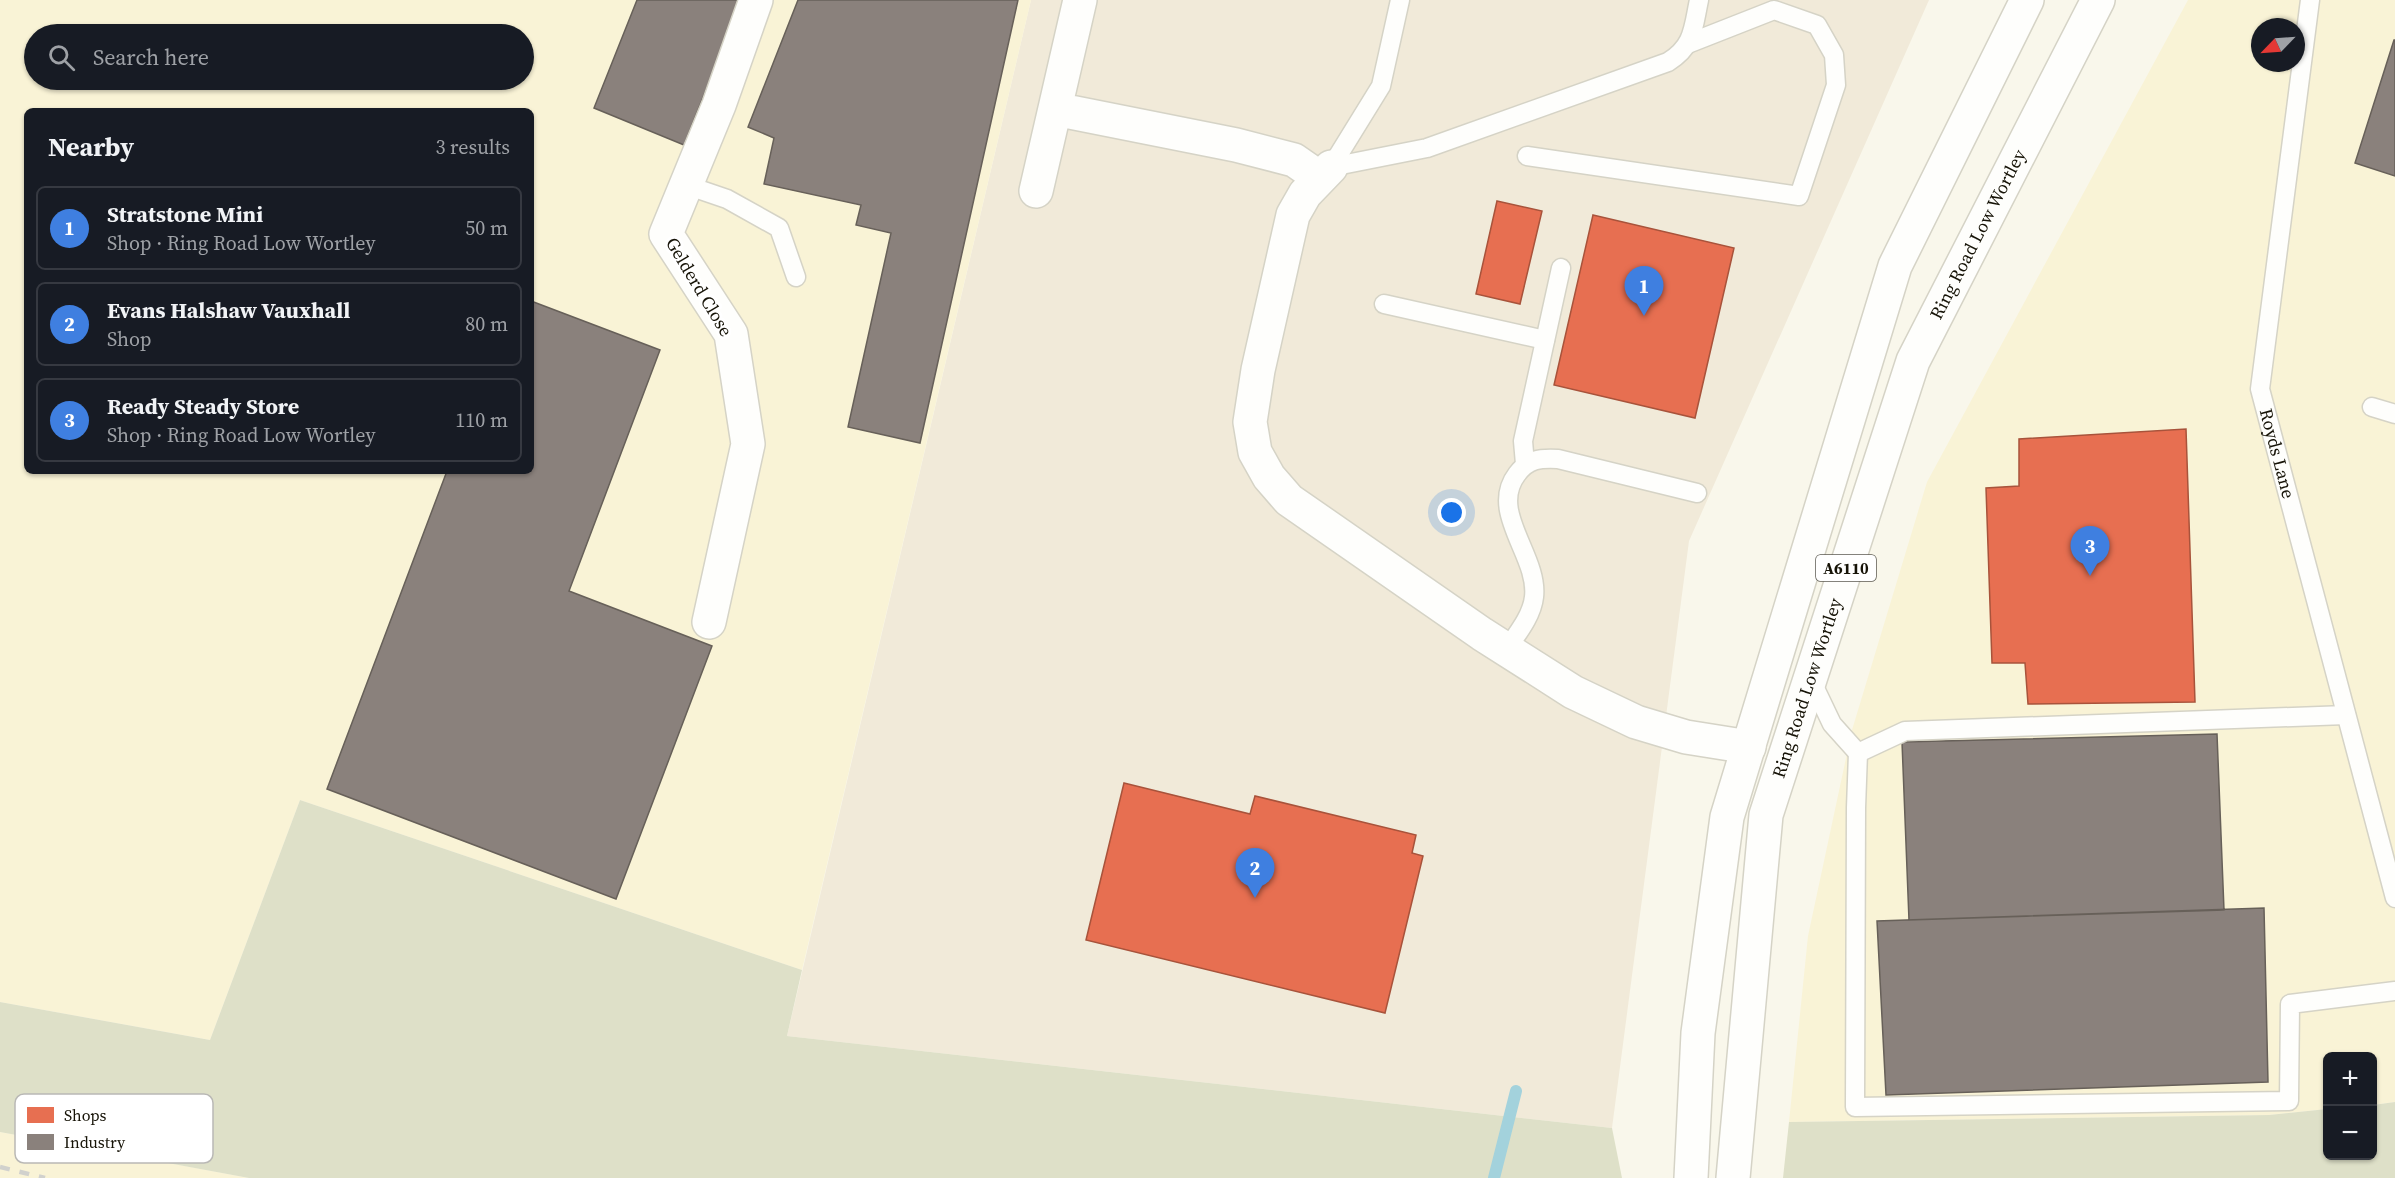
<!DOCTYPE html>
<meta charset="utf-8">
<style>
:root{--surface:#171b24;--page:#242831;--text:#f1f3f6;--muted:#9ea1a6;--line:#363941;--accent:#b2b2ae}
body{margin:0;font-family:"Source Serif 4",serif;background:var(--page);color:var(--text)}
.controls{position:absolute;right:18px;bottom:18px;display:grid;overflow:hidden;border-radius:9px;box-shadow:0 2px 4px #0004}
.controls button{width:54px;height:54px;display:grid;place-items:center;padding:0;border:0;border-bottom:2px solid var(--line);background:var(--surface);color:var(--text);font:30px sans-serif}
.compass{position:absolute;left:2251px;top:18px;width:54px;height:54px;border-radius:50%;background:var(--surface);box-shadow:0 2px 4px #0004;rotate:245deg}
.you{position:absolute;left:1452px;top:513px;width:21px;height:21px;margin:-15px;border:4px solid #fff;border-radius:50%;background:#1a73e8;box-shadow:0 0 0 9px #1a73e833}
.badge{display:grid;place-items:center;width:39px;height:39px;border-radius:50%;background:var(--accent);color:#fff;font-size:20px;font-weight:700}
.pin{position:absolute;translate:-50% -50px;filter:drop-shadow(0 2px 3px #0008)}
.pin::after{content:'';position:absolute;top:32px;width:21px;height:18px;background:inherit;clip-path:polygon(0 0,100% 0,50% 100%)}
.list{margin:0;padding:0;list-style:none}
h2{display:flex;justify-content:space-between;align-items:center;height:78px;margin:0;padding:0 24px;font-size:26px}
h2 small{font-size:20px;font-weight:400;color:var(--muted)}
.list li{display:grid;grid-template-columns:39px 1fr auto;gap:18px;align-items:center;box-sizing:border-box;height:84px;margin:0 12px 12px;padding:0 12px;border:2px solid var(--line);border-radius:9px}
.list b{display:block;font-size:22px;white-space:nowrap}
.list p{margin:0;font-size:20px;white-space:nowrap;color:var(--muted)}
.list em{font-size:20px;font-style:normal;color:var(--muted)}
.icon{flex:none;width:33px;height:33px;fill:none;stroke:currentColor;stroke-width:2;stroke-linecap:round;stroke-linejoin:round}
.map{position:relative;flex:none;width:2395px;height:1178px;overflow:hidden}
.search{position:absolute;background:var(--surface);box-shadow:0 2px 4px #0004;left:24px;top:24px;width:510px;height:66px;display:flex;align-items:center;gap:15px;box-sizing:border-box;padding:0 21px;border-radius:33px;color:var(--muted);font-size:22px}
.panel{position:absolute;background:var(--surface);box-shadow:0 2px 4px #0004;left:24px;top:108px;width:510px;height:366px;border-radius:9px}
.map>svg:first-child{display:block}
.commercial{fill:#f1ead9}
.built{fill:#f9f3d6;fill-rule:evenodd}
.green{fill:#dee0c8}
.shops{fill:#e76f51;stroke:#a8533b;stroke-width:1.5}
.industry{fill:#8a817c;stroke:#676059;stroke-width:1.5}
.lines{fill:none;stroke-linecap:round;stroke-linejoin:round}
.stream{stroke:#a3d2dc;stroke-width:12}
.lane-casing{stroke:#d5d3c6;stroke-width:21}
.street-casing{stroke:#d5d3c6;stroke-width:36}
.highway-casing{stroke:#d5d3c6;stroke-width:36}
.lane{stroke:#fefefc;stroke-width:18}
.street{stroke:#fefefc;stroke-width:33}
.highway{stroke:#fefefc;stroke-width:33}
.rail{stroke:#d1d1cd;stroke-width:4.5;stroke-dasharray:10 10;stroke-linecap:butt}
.labels{text-anchor:middle;stroke-width:6;stroke-linejoin:round;paint-order:stroke}
.shield{fill:#fff;stroke:#5c5a51;stroke-width:1.5}
.shield-label{font-size:16px;font-weight:bold;fill:#161307}
.street-label{font-size:18px;fill:#161307;stroke:#fff}
.key{fill:#fff;stroke:#b9b8b5;stroke-width:1.5}
.key-label{font-size:16px;fill:#161307}
</style>
<div class="map">
<svg width="2395" height="1178" viewBox="0 0 2395 1178">
<rect width="100%" height="100%" fill="#f9f7eb"/>
<path class="commercial" d="M1031,0h898l-240,541 -77,587 -825,-92z"/>
<path class="built" d="M0,0h1031l-229,970 -502,-170 -90,240 -210,-38zM34,34h490v46h-490zM27,111h504v360h-504z
M2188,0h207v1102l-22,3 -1,-49h-44l-1,53 -58,6 -480,7 19,-186 44,-206 75,-248zM2260,27h36v36h-36z
M0,1132l185,34 64,12h-249z"/>
<path class="green" d="M300,800l502,170 -15,66 825,92 10,50h-1373l-249,-46v-130l210,38z
M2395,1102v76h-612l6,-56 480,-7 58,-6 1,47h44l1,-51z"/>
<path class="shops" d="M1497,201l45,10 -22,93 -44,-10z
M1593,215l141,33 -39,170 -141,-33z
M2186,429l9,273 -167,2 -3,-41h-33l-6,-175 33,-2v-47z
M1124,783l126,31 5,-18 161,39 -4,18 11,3 -38,157 -299,-73z"/>
<path class="industry" d="M637,0h105l-58,145 -90,-37z
M798,0h220l-98,443 -72,-16 43,-194 -35,-8 5,-20 -97,-21 10,-46 -26,-11z
M2394,40h1v136l-40,-13z
M531,301l129,49 -91,241 143,55 -96,253 -289,-110 120,-318h84z
M2217,734l7,176 -315,10 -7,-178z
M2264,908l4,174 -382,13 -9,-174z"/>
<g class="lines">
<path class="stream" d="M1494,1178l22,-87"/>
<g class="lane-casing">
<g id="lane">
<path id="s1" d="M2310,0l-50,389 135,509"/>
<path d="M1527,156l272,40 37,-111 -2,-30 -17,-30 -43,-15 -84,33"/>
<path d="M1331,167l96,-19 241,-86c26,-16 25,-34 31,-62"/>
<path d="M1331,167l50,-81 19,-86"/>
<path d="M686,185l41,14 52,29 17,49"/>
<path d="M1384,304l161,36"/>
<path d="M2372,407l23,7"/>
<path d="M1525,464l-2,-23 38,-173"/>
<path d="M1506,650c11,-16 26,-34 28,-53 5,-41 -46,-85 -17,-123 11,-15 23,-16 41,-15l139,34"/>
<path d="M1811,680l21,44 26,29"/>
<path d="M2346,715l-441,16 -47,22 -2,55 -1,299 434,-6 1,-97 105,-13"/>
</g>
</g>
<g class="street-casing">
<path id="street" d="M1055,109l181,36 58,15 26,18
M1331,167l-26,27 -12,21 -35,155 -8,52 5,30 14,25 20,23 193,134 91,58 63,30 50,15 63,10
M1036,191l44,-191
M709,622l39,-178 -17,-110 -65,-100 53,-129 37,-105"/>
</g>
<g class="highway-casing">
<g id="highway">
<path d="M1691,1178l7,-145 29,-216 168,-551 132,-266"/>
<path id="s2" d="M1733,1178l33,-363 147,-454 185,-361"/>
</g>
</g>
<use href="#lane" class="lane"/>
<use href="#street" class="street"/>
<use href="#highway" class="highway"/>
<path class="rail" d="M0,1167l45,11"/>
</g>
<g class="labels">
<rect class="shield" x="1816" y="555" width="60" height="26" rx="4.5"/>
<g class="shield-label">
<text x="1846" y="574">A6110</text>
</g>
<g class="street-label">
<text dy="6" stroke="none"><textPath href="#s2" startOffset="984">Ring Road Low Wortley</textPath></text>
<text transform="translate(699 287) rotate(59)" y="6">Gelderd Close</text>
<text dy="6" stroke="none"><textPath href="#s1" startOffset="459">Royds Lane</textPath></text>
<text dy="6" stroke="none"><textPath href="#s2" startOffset="498">Ring Road Low Wortley</textPath></text>
</g>
</g>
<rect x="15" y="1094" width="198" height="69" rx="9" class="key"/>
<rect x="27" y="1107" width="27" height="16" fill="#e76f51"/>
<rect x="27" y="1134" width="27" height="16" fill="#8a817c"/>
<g class="key-label">
<text x="64" y="1121">Shops</text>
<text x="64" y="1148">Industry</text>
</g>
</svg>
<div class="controls">
<button>+</button>
<button>−</button>
</div>
<svg class="compass" viewBox="-18 -18 36 36"><path d="M0-13l5 13h-10z" fill="#e53935"/><path d="M0 13l5-13h-10z" fill="#9ea1a6"/></svg>
<div class="you"></div>
<div class="pin badge" style="left:1644px;top:316px;background:#3f7fe0">1</div>
<div class="pin badge" style="left:1255px;top:898px;background:#3f7fe0">2</div>
<div class="pin badge" style="left:2090px;top:576px;background:#3f7fe0">3</div>
<div class="search"><svg class="icon" aria-label="search" viewBox="0 0 24 24"><circle cx="10" cy="10" r="6"/><path d="M15 15l6 6"/></svg>Search here</div>
<section class="panel">
<h2>Nearby<small>3 results</small></h2>
<ul class="list">
<li><span class="badge" style="background:#3f7fe0">1</span><div><b>Stratstone Mini</b><p>Shop · Ring Road Low Wortley</p></div><em>50 m</em></li>
<li><span class="badge" style="background:#3f7fe0">2</span><div><b>Evans Halshaw Vauxhall</b><p>Shop</p></div><em>80 m</em></li>
<li><span class="badge" style="background:#3f7fe0">3</span><div><b>Ready Steady Store</b><p>Shop · Ring Road Low Wortley</p></div><em>110 m</em></li>
</ul>
</section>
</div>
